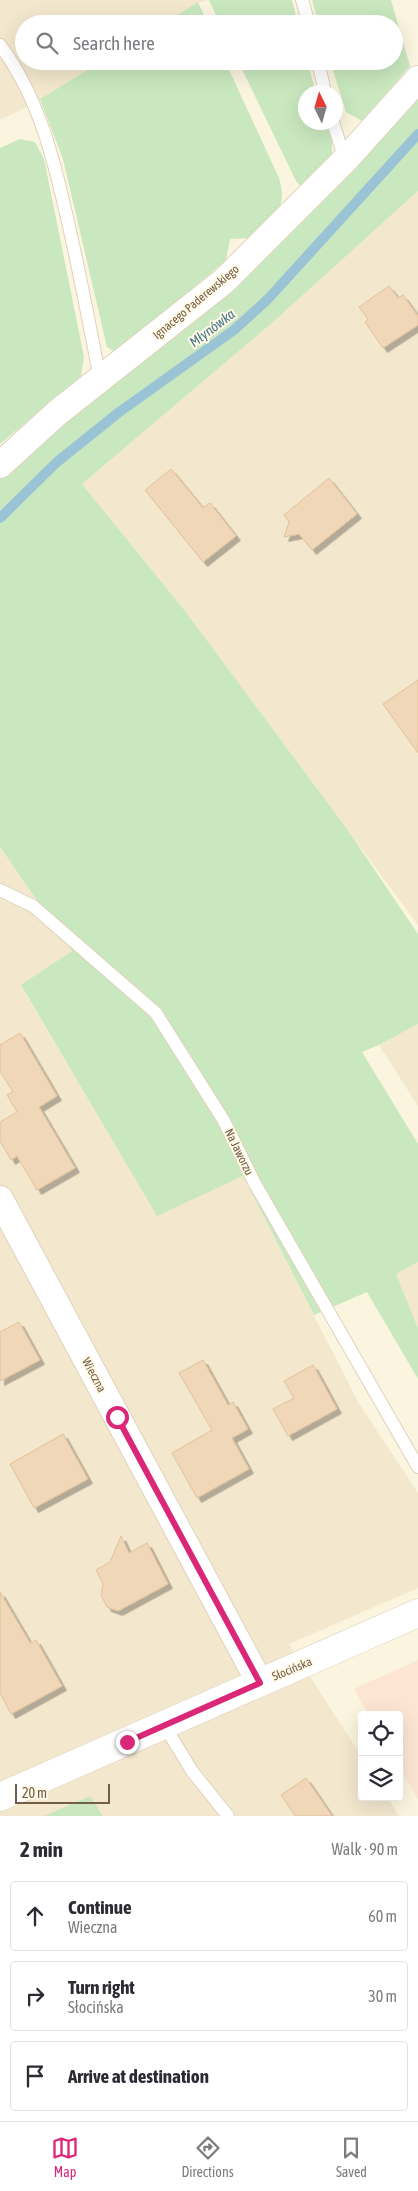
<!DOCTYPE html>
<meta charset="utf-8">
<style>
:root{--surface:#fff;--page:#f2f2f3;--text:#2b2b33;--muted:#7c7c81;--line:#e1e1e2;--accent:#db2777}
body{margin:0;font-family:"Asap Condensed",sans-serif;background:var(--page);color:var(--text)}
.controls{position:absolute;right:15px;bottom:15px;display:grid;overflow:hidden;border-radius:5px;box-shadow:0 5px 20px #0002}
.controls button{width:45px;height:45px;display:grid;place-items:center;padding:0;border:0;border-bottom:1px solid var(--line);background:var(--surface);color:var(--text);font:25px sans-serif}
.compass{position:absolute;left:298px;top:85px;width:45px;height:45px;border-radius:50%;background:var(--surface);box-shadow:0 5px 20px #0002;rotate:355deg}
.scale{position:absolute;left:15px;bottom:12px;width:95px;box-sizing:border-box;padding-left:5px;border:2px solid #715d48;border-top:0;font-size:14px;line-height:18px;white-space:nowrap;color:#715d48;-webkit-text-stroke:4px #fff9e5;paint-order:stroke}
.stop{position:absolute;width:15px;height:15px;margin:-11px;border:4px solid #db2777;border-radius:50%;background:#fff}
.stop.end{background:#db2777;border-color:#fff;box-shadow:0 1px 5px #0008}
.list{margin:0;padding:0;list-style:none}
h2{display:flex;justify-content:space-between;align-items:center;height:65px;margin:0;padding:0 20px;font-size:21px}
h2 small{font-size:16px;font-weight:400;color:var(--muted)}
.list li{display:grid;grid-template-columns:32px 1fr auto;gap:15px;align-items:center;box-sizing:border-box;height:70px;margin:0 10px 10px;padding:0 10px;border:1px solid var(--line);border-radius:5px}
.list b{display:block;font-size:19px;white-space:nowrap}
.list p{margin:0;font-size:16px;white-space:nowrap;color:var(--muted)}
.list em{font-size:16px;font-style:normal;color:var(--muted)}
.icon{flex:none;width:28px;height:28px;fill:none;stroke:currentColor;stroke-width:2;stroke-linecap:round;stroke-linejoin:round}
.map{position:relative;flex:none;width:418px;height:1816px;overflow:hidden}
.search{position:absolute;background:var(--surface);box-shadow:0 5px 20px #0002;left:15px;right:15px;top:15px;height:55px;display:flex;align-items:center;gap:12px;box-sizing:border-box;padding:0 18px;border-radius:28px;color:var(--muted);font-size:19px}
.sheet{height:305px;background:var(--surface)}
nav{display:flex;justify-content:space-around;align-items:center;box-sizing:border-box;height:70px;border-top:1px solid var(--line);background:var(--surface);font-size:14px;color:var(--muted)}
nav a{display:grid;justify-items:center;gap:2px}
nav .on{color:var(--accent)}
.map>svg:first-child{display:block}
.residential{fill:#f3e8ce}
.commercial{fill:#fce6d3}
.green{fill:#c9e8bf}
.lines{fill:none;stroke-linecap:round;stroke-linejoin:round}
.stream{stroke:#9bc3d6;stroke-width:10}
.building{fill:#f0d7b8;stroke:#e3c198;filter:url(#shadow)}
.service-casing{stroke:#dfd2bc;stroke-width:14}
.minor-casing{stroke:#dfd2bc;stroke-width:28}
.tertiary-casing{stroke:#dfd2bc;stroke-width:29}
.service{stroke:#fff;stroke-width:12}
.minor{stroke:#fff;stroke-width:26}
.tertiary{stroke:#fff;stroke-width:28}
.route{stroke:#db2777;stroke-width:6}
.labels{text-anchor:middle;stroke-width:4;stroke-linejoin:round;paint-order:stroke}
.street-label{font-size:12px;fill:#715d48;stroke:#fff9e5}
.water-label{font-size:14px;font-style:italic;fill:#45758b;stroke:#fff9e5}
</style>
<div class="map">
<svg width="418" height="1816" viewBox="0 0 418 1816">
<defs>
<filter id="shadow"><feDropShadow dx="4.5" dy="4.5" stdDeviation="0" flood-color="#0004"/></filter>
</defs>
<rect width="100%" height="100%" fill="#fbf5df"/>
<path class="residential" d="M0,0h209l-11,3 -35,21h-139v37h78l-75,46 -27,13z
M418,191v734l-233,-314 -103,-127 191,-162z
M0,847l72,104 -51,35 136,229 86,-39 115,226 60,91v95l-129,56 73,113v40h25l12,19h-399z
M418,1024v82l-39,-61z
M418,1262v66l-22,-54z"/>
<path class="commercial" d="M418,1660v139l-19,-32v-52h-30l-15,-26z"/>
<path class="green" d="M209,0h83l6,24h-78z
M312,0h79l19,66 -48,55 -16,-9 -16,-51h64v-37h-75z
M198,2l10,22h-45z
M102,61h123l54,117c10,33 -7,38 -29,60l-20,1 -4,21 -109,93 -10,-6 -44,-188 -23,-60z
M238,61h69l9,31h-10v30l20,1 6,17v18l-30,30 -6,-7z
M418,94v97l-145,131 -191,162 103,127 162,218 71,105v90l-39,21 -17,7 56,92v118l-22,12 22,54v51l-51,-87 -53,23 -71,-139 -86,40 -136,-231 51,-34 -72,-104v-369z
M20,139l15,3 9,17 40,198 -3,19 -81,68v-296z
M90,1796l13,20h-59z"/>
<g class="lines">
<path class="stream" d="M0,518l57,-56 61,-49 116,-83 34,-31 150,-165"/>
</g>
<path class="building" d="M389,286l9,12 5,-3 15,21v9l-35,23 -18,-26 3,-3 -9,-12z
M171,469l32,39 7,-5 26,33 -33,26 -58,-72z
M329,478l28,36 -45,36 -13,-16 -15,3 5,-15 -5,-7z
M418,680v73l-35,-49z
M20,1033l37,63 -18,11 36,61 -38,22 -20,-34 -6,4 -11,-19v-19l17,-10 -10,-17 6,-3 -13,-21v-26z
M19,1322l21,38 -40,21v-49z
M203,1360l25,45 5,-3 15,27 -16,9 17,31 -52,29 -25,-45 40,-23 -33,-57z
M313,1365l24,44 -49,27 -15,-27 21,-11 -10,-17z
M63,1434l25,45 -54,29 -24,-44z
M121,1536l8,17 18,-10 21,41 -50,27 -11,-4 -6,-12 2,-11 -7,-14 14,-8z
M0,1592l30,51 6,-3 26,46 -51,28 -11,-21z
M306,1778l26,38h-37l-14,-21z"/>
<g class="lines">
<g class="service-casing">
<path id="service" d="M302,0l7,24
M0,45c39,52 54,115 68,177 12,52 22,105 32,157
M318,61l7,31
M333,122l12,38
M0,890l33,16 123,107 68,108 30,61 164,285
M164,1725l28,46 36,45"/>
</g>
<g class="minor-casing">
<path id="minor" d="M0,465l57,-52 167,-132 121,-121 73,-81
M0,1199l260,484"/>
</g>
<g class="tertiary-casing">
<path id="tertiary" d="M0,1797l418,-184"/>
</g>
<use href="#service" class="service"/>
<use href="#minor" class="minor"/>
<use href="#tertiary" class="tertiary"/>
</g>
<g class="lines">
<path class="route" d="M117,1417l143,266 -133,59"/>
</g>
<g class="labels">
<g class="street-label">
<text transform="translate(196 302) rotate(-40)" y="4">Ignacego Paderewskiego</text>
<text transform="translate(239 1152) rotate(64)" y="4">Na Jaworzu</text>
<text transform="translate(94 1375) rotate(62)" y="4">Wieczna</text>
<text transform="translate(292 1669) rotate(-23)" y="4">Słocińska</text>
</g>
<g class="water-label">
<text transform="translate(212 328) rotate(-37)" y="5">Młynówka</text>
</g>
</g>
</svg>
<div class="controls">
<button><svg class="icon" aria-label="locate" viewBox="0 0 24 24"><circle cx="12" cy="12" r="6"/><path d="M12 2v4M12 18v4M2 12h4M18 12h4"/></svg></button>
<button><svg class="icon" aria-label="layers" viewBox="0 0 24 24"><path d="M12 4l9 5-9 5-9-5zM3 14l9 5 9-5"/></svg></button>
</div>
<svg class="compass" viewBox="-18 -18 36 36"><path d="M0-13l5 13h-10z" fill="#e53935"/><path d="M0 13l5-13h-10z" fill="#7c7c81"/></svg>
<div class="scale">20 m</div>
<div class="stop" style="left:117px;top:1417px"></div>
<div class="stop end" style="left:127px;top:1742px"></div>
<div class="search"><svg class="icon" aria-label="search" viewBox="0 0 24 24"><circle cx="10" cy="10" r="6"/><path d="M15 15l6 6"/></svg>Search here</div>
</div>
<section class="sheet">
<h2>2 min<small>Walk · 90 m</small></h2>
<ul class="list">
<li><svg class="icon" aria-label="ahead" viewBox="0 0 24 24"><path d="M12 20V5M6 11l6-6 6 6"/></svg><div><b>Continue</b><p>Wieczna</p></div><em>60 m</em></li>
<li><svg class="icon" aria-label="right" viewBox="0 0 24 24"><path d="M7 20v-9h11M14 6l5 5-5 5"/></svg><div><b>Turn right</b><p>Słocińska</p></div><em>30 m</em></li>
<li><svg class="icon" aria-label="arrive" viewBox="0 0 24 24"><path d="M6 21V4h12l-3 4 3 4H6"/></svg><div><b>Arrive at destination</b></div></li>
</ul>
</section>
<nav>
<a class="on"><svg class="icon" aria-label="map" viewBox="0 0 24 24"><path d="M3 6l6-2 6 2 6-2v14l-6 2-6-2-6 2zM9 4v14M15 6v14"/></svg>Map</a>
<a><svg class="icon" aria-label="directions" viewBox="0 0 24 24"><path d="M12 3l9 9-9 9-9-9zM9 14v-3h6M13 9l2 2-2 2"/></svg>Directions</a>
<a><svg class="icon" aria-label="saved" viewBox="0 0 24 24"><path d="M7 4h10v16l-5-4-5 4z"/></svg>Saved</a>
</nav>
